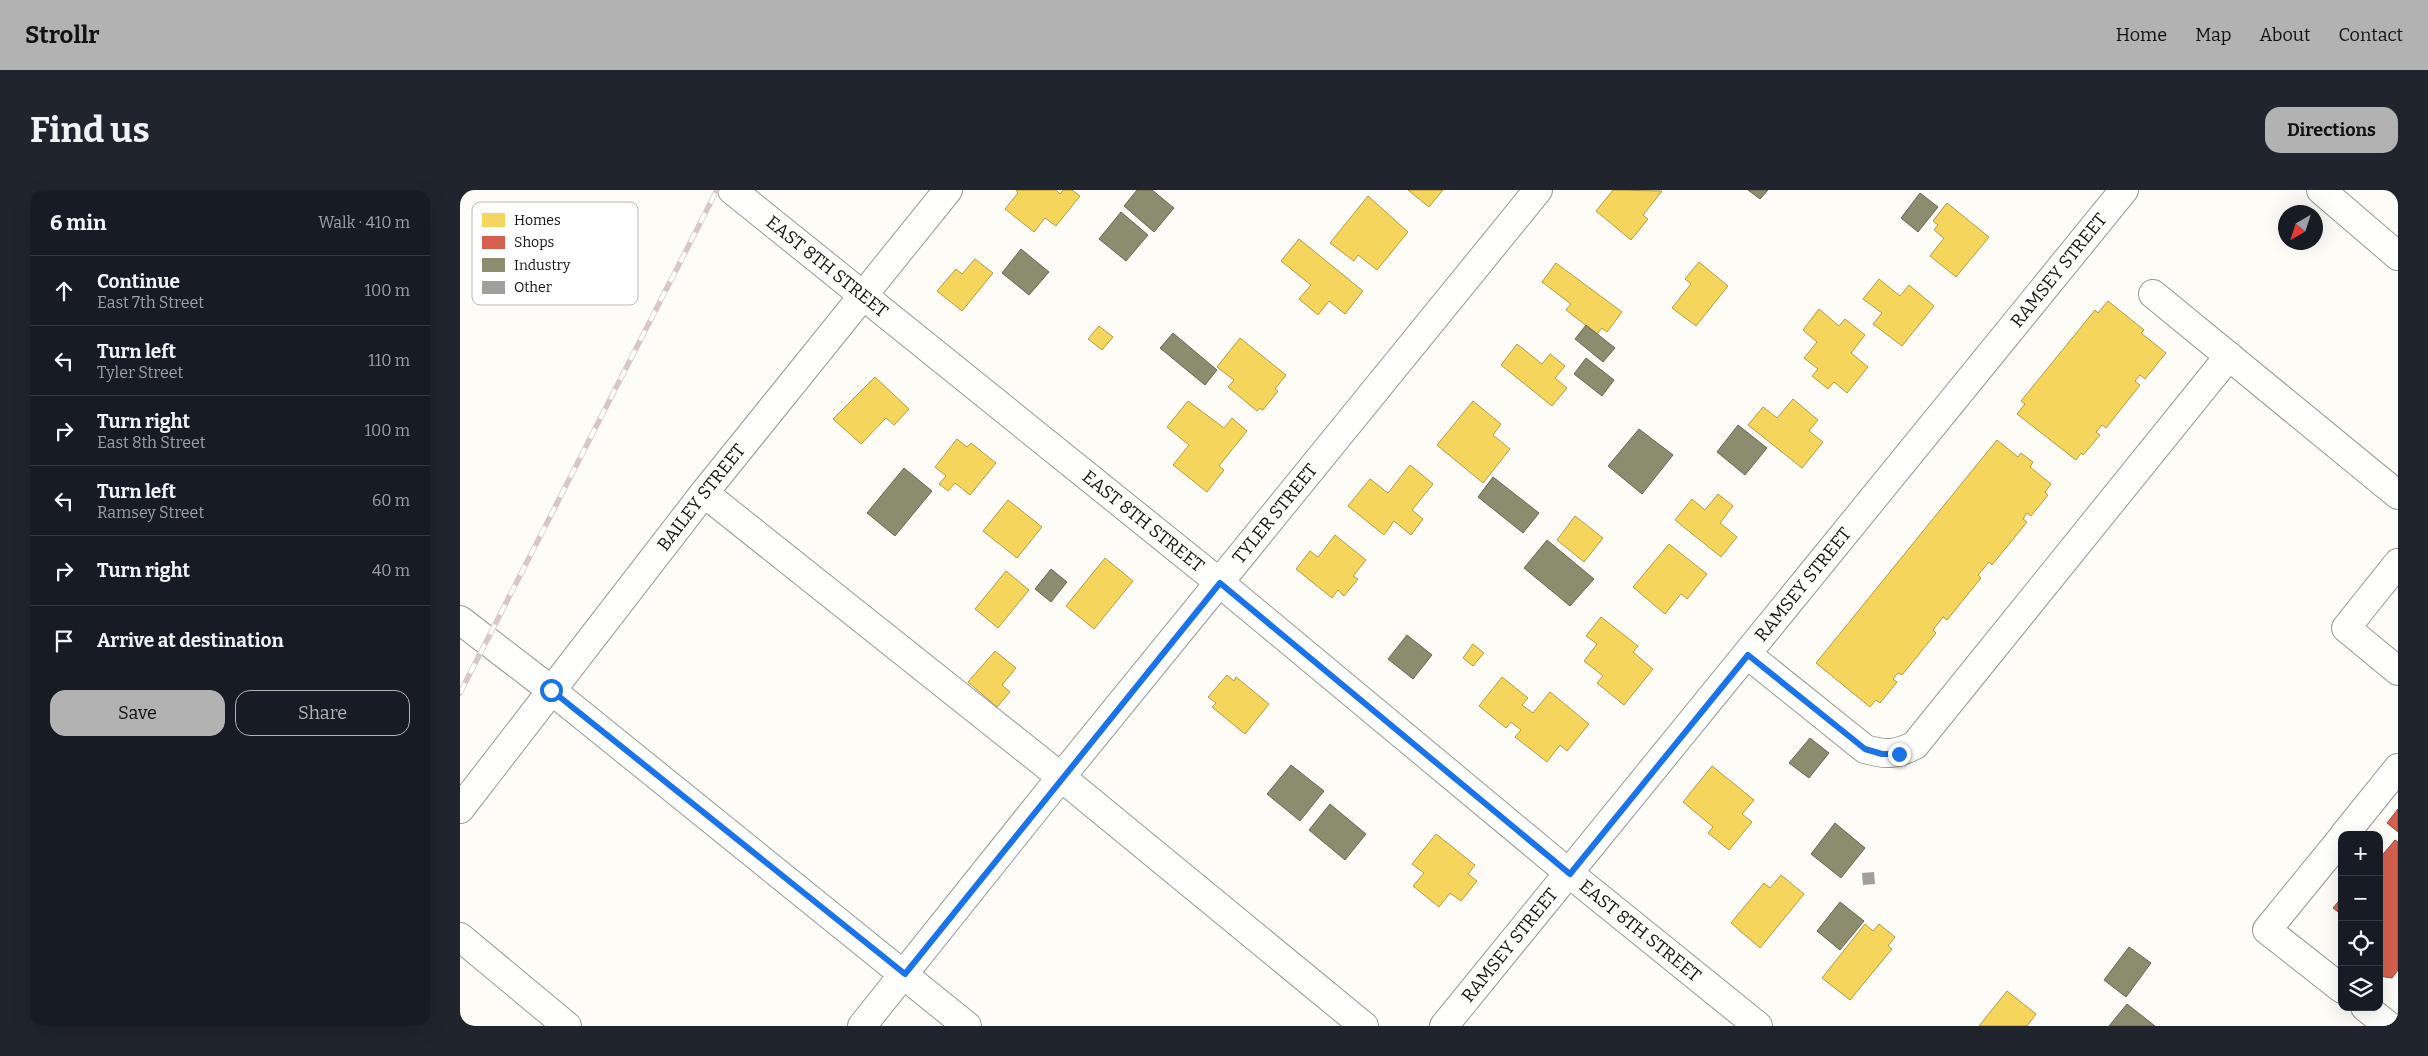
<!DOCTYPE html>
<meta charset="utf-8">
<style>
:root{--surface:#171b24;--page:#20242c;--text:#f1f3f6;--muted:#9ea1a6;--line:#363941;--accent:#b2b2b3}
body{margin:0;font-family:Bitter,serif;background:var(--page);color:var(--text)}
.controls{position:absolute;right:15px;bottom:15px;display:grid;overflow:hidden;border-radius:10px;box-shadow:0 5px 20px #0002}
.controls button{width:45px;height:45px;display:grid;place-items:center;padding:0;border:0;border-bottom:1px solid var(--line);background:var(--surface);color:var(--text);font:25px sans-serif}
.compass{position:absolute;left:1818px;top:15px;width:45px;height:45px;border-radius:50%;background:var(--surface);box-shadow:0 5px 20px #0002;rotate:219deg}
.stop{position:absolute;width:15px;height:15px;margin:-11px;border:4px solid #1a73e8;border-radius:50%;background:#fff}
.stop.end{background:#1a73e8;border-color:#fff;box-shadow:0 1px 5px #0008}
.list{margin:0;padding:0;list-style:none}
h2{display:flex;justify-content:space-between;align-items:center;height:65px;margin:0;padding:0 20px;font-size:21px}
h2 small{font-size:16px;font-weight:400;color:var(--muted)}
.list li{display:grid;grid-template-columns:32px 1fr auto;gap:15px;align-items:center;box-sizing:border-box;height:70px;padding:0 20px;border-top:1px solid var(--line)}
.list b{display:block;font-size:19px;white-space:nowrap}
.list p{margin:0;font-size:16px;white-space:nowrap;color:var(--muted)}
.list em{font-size:16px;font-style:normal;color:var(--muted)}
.actions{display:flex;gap:10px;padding:15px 20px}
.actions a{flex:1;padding:11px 0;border:1px solid var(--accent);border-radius:15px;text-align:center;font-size:18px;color:var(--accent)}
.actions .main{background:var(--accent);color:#111}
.icon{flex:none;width:28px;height:28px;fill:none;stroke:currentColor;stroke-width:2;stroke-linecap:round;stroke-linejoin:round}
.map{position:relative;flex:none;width:1938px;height:836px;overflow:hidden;border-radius:15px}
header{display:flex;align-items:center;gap:30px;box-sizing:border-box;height:70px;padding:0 25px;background:var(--accent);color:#111}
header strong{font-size:24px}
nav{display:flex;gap:28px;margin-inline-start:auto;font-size:18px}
.intro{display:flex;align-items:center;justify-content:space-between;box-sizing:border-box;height:120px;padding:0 30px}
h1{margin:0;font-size:35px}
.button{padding:12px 22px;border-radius:15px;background:var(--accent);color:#111;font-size:18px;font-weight:700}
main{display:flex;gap:30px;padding:0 30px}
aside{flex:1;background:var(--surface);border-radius:15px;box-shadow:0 5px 20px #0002}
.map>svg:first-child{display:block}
.homes{fill:#f6d55c;stroke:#b19a46}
.shops{fill:#d6604d;stroke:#9b483b}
.industry{fill:#8c8c6e;stroke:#676752}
.building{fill:#a19f9c}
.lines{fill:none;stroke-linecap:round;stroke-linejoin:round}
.minor-casing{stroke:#979795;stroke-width:30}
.minor{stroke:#fffffe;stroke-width:28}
.rail-casing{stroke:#d9c6c7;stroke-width:5.5}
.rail{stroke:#fff;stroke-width:4;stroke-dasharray:11;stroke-linecap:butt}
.route{stroke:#1a73e8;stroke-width:6}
.labels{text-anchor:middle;stroke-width:5;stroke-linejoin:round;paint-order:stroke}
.street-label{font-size:18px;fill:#111;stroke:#fff}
.key{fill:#fff;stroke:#b8b8b8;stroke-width:1}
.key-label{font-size:14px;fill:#111}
</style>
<header>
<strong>Strollr</strong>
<nav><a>Home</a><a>Map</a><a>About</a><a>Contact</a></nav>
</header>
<div class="intro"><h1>Find us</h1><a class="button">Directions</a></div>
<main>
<aside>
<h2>6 min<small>Walk · 410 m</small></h2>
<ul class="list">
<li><svg class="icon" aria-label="ahead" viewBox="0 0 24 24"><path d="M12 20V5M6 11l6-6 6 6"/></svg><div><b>Continue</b><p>East 7th Street</p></div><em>100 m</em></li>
<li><svg class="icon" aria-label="left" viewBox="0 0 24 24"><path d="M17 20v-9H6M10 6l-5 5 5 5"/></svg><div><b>Turn left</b><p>Tyler Street</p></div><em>110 m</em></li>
<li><svg class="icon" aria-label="right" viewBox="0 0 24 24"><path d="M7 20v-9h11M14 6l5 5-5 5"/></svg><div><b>Turn right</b><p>East 8th Street</p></div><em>100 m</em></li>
<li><svg class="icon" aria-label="left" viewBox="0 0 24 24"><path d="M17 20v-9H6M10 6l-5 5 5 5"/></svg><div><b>Turn left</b><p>Ramsey Street</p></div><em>60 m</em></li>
<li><svg class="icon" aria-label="right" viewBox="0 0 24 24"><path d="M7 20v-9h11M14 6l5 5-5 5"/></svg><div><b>Turn right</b></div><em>40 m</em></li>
<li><svg class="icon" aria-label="arrive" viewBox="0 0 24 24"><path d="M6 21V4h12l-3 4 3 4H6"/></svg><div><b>Arrive at destination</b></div></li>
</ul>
<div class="actions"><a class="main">Save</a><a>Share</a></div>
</aside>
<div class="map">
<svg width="1938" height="836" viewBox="0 0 1938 836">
<rect width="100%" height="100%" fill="#fdfcf7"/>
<path class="homes" d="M596,0l4,4 3,-4h9l8,6 -24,30 -11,-8 -11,14 -29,-23 13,-16 -2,-3z
M948,0h35l-14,17z
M1153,0l49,1 -19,24 5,4 -17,21 -35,-29z
M908,6l40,36 -31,38 -19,-15 -4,6 -24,-18z
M1487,13l42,34 -33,40 -26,-21 14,-18 -10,-8 4,-5 -5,-4z
M839,49l64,52 -18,23 -16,-13 -11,14 -19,-16 12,-14 -30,-24z
M515,69l18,14 -31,38 -25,-20 19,-22 6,5z
M1239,72l29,24 -32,40 -24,-18 19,-24 -6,-5z
M1096,73l66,49 -15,20 -5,-4 -5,6 -31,-24 5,-6 -29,-22z
M1419,89l21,17 9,-11 25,21 -32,40 -29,-22 9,-11 -19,-14z
M1648,111l36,29 -3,3 25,20 -21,26 -5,-4 -5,6 5,4 -34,43 -4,-3 -6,7 4,3 -17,20 -2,-2 -5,7 -59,-46 8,-10 -4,-3 74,-91 3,3z
M1359,119l20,17 6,-7 20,16 -14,18 17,14 -21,26 -13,-11 -6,7 -16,-13 6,-7 -14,-11 13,-16 -14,-12z
M639,136l14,11 -11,13 -14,-11z
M780,148l46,37 -11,14 3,2 -15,19 -3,-2 -3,3 -29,-24 6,-7 -17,-13z
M1057,154l25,20 8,-10 15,12 -10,12 12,10 -15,18 -51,-41z
M415,187l34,32 -15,16 -8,-7 -25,26 -28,-25z
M1333,209l25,21 -9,11 14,11 -21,26 -54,-43 15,-18 14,11z
M728,211l36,27 8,-10 15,13 -28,35 5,4 -17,22 -34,-27 16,-20 -22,-18z
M1013,211l28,23 -8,11 17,14 -27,34 -46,-38z
M497,249l10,8 4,-4 25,20 -26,32 -15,-12 -7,8 -9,-7 7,-8 -11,-9z
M1537,250l21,17 3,-4 12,9 -3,5 21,17 -6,8 3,3 -17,21 -4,-3 -4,6 4,3 -35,43 -3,-3 -11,13 3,3 -34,42 -4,-3 -10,13 3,3 -34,42 -4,-2 -5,6 4,3 -17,21 -4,-3 -6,7 -54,-44z
M950,275l23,19 -21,26 11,9 -12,16 -17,-14 -10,14 -36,-29 22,-27 18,14z
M1258,304l15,12 -13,17 17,14 -16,20 -46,-37 17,-21 13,11z
M548,310l34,27 -25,31 -34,-27z
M1115,326l28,22 -19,24 -27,-22z
M875,345l31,25 -13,16 5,3 -14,17 -6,-6 -6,8 -36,-29 14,-18 8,6z
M1209,354l38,30 -20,25 -6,-5 -16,20 -32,-27z
M645,368l28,23 -39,48 -28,-23z
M546,381l23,19 -31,38 -23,-19z
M1141,427l37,29 -5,6 20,17 -29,36 -27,-22 6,-7 -19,-15 13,-17 -11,-8z
M1013,454l11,9 -11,13 -10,-8z
M535,461l21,17 -14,17 8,7 -13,15 -29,-25z
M767,485l7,6 2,-4 33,27 -24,30 -33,-27 4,-4 -8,-6z
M1042,487l26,21 -6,7 11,8 17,-21 39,32 -22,27 -7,-6 -13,17 -32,-25 6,-7 -10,-8 -5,6 -27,-22z
M1252,576l42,34 -12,14 10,8 -23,28 -21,-17 5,-6 -30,-25z
M976,644l39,31 -7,9 9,7 -16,20 -11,-8 -11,14 -26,-21 11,-13 -12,-9z
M1321,685l23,19 -44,54 -29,-25 33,-40 6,5z
M1405,734l8,7 6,-7 16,13 -7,9 4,3 -42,51 -28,-22z
M1547,801l29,23 -9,12h-48z"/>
<path class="shops" d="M1938,619v23l-11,-9z
M1935,650l3,2v128l-6,8 -13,-2v-117z
M1882,707v18l-9,-7z"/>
<path class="industry" d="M677,0h15l22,18 -20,24 -30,-26z
M1288,0h20l-8,9z
M1460,3l18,14 -20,25 -17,-14z
M661,22l27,23 -22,26 -27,-22z
M561,59l28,23 -20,23 -27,-22z
M1126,135l29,23 -12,14 -28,-23z
M713,143l44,37 -12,15 -45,-37z
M1126,168l28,22 -12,16 -28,-22z
M1278,235l29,23 -22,27 -28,-23z
M1179,239l34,26 -31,39 -34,-28z
M444,278l28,23 -37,45 -28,-23z
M1033,287l46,36 -16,20 -45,-36z
M1087,350l47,39 -24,27 -46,-38z
M591,379l16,13 -16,20 -16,-13z
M947,445l25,20 -19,24 -25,-20z
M1350,548l19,15 -20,25 -20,-15z
M831,575l33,26 -24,30 -33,-27z
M870,614l36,30 -21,26 -36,-30z
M1375,633l30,25 -24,30 -30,-24z
M1380,712l24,19 -24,29 -23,-19z
M1669,757l22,16 -25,34 -22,-17z
M1667,814l28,22h-46z"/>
<path class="building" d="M1414,682l1,12 -12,1 -1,-12z"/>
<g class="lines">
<g class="minor-casing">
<g id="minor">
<path id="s1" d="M272,0l488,393 350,291 188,152"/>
<path d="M1861,0l77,66"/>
<path d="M1693,104l245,201"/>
<path d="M244,303l357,284 303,249"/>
<path d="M1938,373l-52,65 52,43"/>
<path d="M0,430l91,70 416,336"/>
<path d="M1288,465l117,94c20,6 31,6 50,-4l314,-389"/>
<path id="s2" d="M0,619l244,-316 244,-303"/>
<path d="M1884,645l54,-67"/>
<path d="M1882,648l-75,92 75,59"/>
<path d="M0,747l107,89"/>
<path d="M1905,817l24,19"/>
<path id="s3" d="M402,836l199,-249 477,-587"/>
<path id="s4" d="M984,836l680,-836"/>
</g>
</g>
<use href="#minor" class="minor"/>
<g class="rail-casing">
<path id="rail" d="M0,503l257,-503"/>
</g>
<use href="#rail" class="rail"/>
</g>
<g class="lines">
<path class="route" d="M91,500l354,284 315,-391 350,291 178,-219 117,94 17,5h17"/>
</g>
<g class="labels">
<g class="street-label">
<text dy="6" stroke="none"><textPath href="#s1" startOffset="122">EAST 8TH STREET</textPath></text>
<text dy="6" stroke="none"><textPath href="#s4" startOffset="974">RAMSEY STREET</textPath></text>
<text dy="6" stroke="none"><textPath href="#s2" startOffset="394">BAILEY STREET</textPath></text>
<text dy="6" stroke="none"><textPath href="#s3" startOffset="658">TYLER STREET</textPath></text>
<text dy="6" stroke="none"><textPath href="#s1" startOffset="528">EAST 8TH STREET</textPath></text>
<text dy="6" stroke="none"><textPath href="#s4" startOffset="569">RAMSEY STREET</textPath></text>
<text dy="6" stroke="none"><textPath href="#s1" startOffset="1172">EAST 8TH STREET</textPath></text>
<text dy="6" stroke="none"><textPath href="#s4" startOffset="104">RAMSEY STREET</textPath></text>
</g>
</g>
<rect x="12" y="12" width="166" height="103" rx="8" class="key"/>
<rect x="22" y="23" width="23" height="14" fill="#f6d55c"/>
<rect x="22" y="46" width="23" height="13" fill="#d6604d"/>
<rect x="22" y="68" width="23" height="14" fill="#8c8c6e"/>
<rect x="22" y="91" width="23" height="13" fill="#a19f9c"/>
<g class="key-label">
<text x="54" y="35">Homes</text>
<text x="54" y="57">Shops</text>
<text x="54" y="80">Industry</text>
<text x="54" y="102">Other</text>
</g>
</svg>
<div class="controls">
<button>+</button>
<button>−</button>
<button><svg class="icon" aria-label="locate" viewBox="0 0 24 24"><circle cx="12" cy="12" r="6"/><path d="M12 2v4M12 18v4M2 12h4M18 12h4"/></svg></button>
<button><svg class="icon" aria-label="layers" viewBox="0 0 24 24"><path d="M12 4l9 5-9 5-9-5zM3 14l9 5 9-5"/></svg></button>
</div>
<svg class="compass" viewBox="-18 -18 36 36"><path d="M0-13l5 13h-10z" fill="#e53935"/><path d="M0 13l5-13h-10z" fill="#9ea1a6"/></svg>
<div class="stop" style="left:91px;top:500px"></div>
<div class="stop end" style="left:1439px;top:564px"></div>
</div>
</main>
